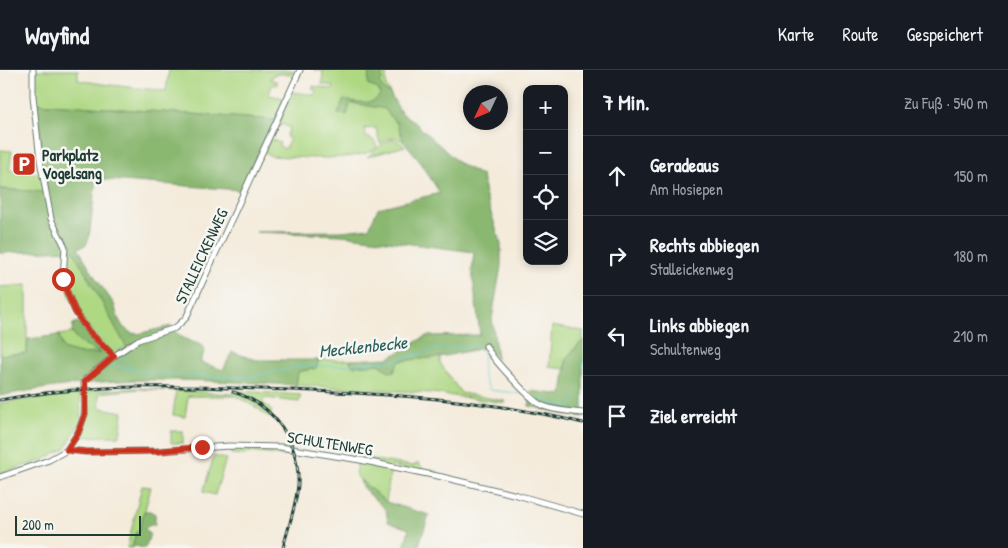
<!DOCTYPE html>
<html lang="de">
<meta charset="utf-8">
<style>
:root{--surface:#171b24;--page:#20242c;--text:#f1f3f6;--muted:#9ea1a6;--line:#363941}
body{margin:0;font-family:"Patrick Hand",sans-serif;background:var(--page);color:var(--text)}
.controls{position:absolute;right:15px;top:15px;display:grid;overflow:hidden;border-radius:10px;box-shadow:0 2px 8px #0003}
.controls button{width:45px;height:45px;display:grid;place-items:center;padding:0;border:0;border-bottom:1px solid var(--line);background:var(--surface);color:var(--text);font:25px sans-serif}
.compass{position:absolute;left:463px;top:15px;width:45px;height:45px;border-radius:50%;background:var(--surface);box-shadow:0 2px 8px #0003;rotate:226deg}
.scale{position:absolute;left:15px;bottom:12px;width:126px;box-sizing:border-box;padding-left:5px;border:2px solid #1f3d34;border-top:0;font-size:14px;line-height:18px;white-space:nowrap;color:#1f3d34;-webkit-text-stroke:4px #f6f6f2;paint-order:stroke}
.stop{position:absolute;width:15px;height:15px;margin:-11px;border:4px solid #c8321e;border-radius:50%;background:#fff}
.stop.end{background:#c8321e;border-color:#fff;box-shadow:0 1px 5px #0008}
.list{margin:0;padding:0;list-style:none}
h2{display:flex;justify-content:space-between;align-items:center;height:65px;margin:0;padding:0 20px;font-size:21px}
h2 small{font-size:16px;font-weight:400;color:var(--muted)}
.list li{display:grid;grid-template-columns:32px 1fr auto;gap:15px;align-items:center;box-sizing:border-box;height:80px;padding:0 20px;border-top:1px solid var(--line)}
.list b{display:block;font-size:19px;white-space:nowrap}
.list p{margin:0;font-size:16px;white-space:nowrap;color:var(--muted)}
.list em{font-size:16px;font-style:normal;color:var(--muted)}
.icon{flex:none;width:28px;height:28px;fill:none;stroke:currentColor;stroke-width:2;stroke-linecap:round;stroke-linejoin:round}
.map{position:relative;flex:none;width:583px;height:478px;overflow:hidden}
header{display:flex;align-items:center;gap:30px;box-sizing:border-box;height:70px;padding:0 25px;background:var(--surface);border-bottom:1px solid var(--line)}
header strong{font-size:24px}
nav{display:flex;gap:28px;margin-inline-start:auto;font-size:18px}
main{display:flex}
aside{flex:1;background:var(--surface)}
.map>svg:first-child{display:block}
.green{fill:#afd883;stroke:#678a5c}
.forest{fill:#8bb871;stroke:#557a52}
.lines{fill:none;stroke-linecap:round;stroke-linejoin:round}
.stream{stroke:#5cc8d1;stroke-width:1}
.street-casing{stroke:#6a7a6e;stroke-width:7}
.street{stroke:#fff;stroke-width:5}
.rail-casing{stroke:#1f3d34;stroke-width:3}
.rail{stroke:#f6f6f2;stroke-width:1;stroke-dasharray:4;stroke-linecap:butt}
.route{stroke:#c8321e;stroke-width:6}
.labels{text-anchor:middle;stroke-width:5;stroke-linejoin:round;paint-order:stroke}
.poi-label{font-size:16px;font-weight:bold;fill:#1f3d34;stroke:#f6f6f2;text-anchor:start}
.street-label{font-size:16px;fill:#1f3d34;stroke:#f6f6f2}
.water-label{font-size:18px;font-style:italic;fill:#2e605b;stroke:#f6f6f2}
</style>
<header>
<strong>Wayfind</strong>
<nav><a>Karte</a><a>Route</a><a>Gespeichert</a></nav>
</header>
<main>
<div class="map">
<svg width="583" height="478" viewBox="0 0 583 478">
<rect width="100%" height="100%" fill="#f6f6f2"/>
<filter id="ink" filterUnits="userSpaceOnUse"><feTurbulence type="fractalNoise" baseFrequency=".02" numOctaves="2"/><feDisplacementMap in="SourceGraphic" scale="10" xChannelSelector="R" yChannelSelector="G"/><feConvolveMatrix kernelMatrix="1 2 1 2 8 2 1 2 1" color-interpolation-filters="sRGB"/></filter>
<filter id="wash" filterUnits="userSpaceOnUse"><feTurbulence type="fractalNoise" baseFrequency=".0096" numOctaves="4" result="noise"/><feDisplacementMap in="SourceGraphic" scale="20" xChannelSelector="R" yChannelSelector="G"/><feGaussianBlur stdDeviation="1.12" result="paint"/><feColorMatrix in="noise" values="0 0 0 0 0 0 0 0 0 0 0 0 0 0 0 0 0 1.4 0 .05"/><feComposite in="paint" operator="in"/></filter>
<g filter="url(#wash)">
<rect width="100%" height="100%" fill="#f4ebdb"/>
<path class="green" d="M35,0h43v10l24,4 64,7 3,-21h124l-1,4h-19v3h-2v3l6,1v4h-5l-3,10 15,3 -9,22 -239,-17z
M314,0h72v16l15,27 12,8 -15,2 6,19 -9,-5 -9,2 -6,5 -4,-16 -9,1 -2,-2 1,10c6,2 9,3 11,10 -15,16 -83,10 -106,9l-5,-2 -1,-3 5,-12 10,4 -1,3 6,3 5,-10 -4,-2 4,-9 -8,-4 -2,3 -3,-1 4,-6 12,-28 23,3 -1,-5 -3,-1 1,-3 20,3 1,-3 -12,-2 1,-13z
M394,69l11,7 -38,11c9,-6 16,-17 27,-18z
M0,80l12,1 -3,19 32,4 3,18 -44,-3z
M73,180l53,96 -12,9c-19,-20 -41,-41 -47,-70 -2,-10 1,-24 2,-34z
M27,215v68l-27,2v-68z
M552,256l31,5v9l-16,17 -2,12 -16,-2z
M72,263l8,10 21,10 -23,1 -16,-5 -3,-14z
M440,287v6l21,30 44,8 1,2 -74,-10 -136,-8 2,-13 18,-4 3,-8h31l3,6 26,-2 15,7 5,-10z
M134,318l99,6 6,-3 62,4 -2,7 -33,-4 -4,3 10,10 -3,6 -12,-9 -21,-12h-48l-3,21 -12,-2 3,-24 -35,-2 -42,4 1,15 23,4 -3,24 -42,1 9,-35v-11z
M80,322l1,29 -15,27 -25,13 -41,12v-70z
M171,361h12v12h-12z
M232,379h61l-7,7 -38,-4 -3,3 -14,-1z
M365,385l10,5 38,6 5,-3 5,6 14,2 5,6 -51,-11 -5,36 -26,-22 -5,-7 4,-14z
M214,386l12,3 -11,36 -12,-3z
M142,416l9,1 -12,45h-3l-4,16h-5z"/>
<path class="forest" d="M369,0h13v11l-3,2 7,9h3l12,21 12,8 46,42 23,13 3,18 16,50v22l-9,52 5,41 -9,-12 -48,10 -41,4 -5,10 -4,1 -11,-8 -27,2 -2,-6 39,-2 37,-22 54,-1 -8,-65 2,-18 -133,-17 -85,-3 86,-1 27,-3 9,-20 62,-15 -23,-36 -13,-15 -7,-19 -3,-2 -9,-12 -33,-6 -2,2 -3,10 -9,-1 5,-14c12,1 31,7 37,-6l-2,-5 -10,-4z
M36,33l239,17 -35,70 -144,-11 -7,59 -3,7 -8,3 17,29 19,27 4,14 5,9 8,6 7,1 33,-8c8,12 18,15 31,19l3,5 -5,12 23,8 9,-18 25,8h62l-3,8 -18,4 -2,13c-65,-3 -130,-8 -194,-3 -34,3 -68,7 -102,14v-41l27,-2 1,-14 31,-4 4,14 15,5 22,-1 -20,-10 -8,-10 1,-9 5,-2 35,34 14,-8 -54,-98 -73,3v-64l47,3z
M583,270v77l-54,-11 2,-15 31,4 5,-38z
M360,410l26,22 43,13 -11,33h-14l5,-19 -21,-7 -2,-12 -24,-23z
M144,441h6l5,3v10l-7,2 -3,3 5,6 -5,13 -10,-2 -3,2 4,-16 3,-1z"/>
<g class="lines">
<path class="stream" d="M115,276l4,5
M121,284l9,13
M583,292v6
M109,295l35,6 30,3 54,3 27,-1 46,-10h34l63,-6 34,-10 41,-4 6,2 5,6c-3,17 -2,22 6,36l34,4
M538,331l2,-1 20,5 11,1 5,-7v-3"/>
</g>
</g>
<g filter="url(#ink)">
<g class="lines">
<g class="street-casing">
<path id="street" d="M33,0v26l7,64 11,59 14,28 -2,32 1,6 11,26 13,20 26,25
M486,276c6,13 43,52 55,59 12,6 29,6 42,8
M67,380l20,2 72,-1 70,-5 51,1 80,13 82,17 75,18 66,19
M0,407l49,-17 18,-10 11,-17 7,-19 -1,-31 2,-4 28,-23 24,-16 37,-12 11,-10 114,-248"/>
</g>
<use href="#street" class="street"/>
<g class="rail-casing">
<path id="rail" d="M233,322c41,12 67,50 65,93 -2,21 -10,43 -15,63
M0,330c96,-18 193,-14 290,-10 99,4 197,9 293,33"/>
</g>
<use href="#rail" class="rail"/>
</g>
</g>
<g class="lines" filter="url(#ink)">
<path class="route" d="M63,209l1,6 11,26 13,20 26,25 -29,25v33l-7,19 -11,17 19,2 73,-1 43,-4"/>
</g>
<defs>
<g id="parking-square" transform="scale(1.25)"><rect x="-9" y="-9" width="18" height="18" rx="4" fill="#c8321e" stroke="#f6f6f2"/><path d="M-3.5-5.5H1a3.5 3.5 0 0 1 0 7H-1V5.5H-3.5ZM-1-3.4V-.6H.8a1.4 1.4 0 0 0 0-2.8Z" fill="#fff"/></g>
</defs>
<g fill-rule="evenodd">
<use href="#parking-square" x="24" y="94"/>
</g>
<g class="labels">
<g class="poi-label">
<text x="42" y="91">Parkplatz<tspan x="42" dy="18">Vogelsang</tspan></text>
</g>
<g class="street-label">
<text transform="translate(201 186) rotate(-65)" y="6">STALLEICKENWEG</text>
<text transform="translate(330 373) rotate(9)" y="6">SCHULTENWEG</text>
</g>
<g class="water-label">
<text transform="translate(363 277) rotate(-6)" y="6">Mecklenbecke</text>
</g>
</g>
</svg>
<div class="controls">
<button>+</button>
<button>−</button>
<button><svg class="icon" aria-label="locate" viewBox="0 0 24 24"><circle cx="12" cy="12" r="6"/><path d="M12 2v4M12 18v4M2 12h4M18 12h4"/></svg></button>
<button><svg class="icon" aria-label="layers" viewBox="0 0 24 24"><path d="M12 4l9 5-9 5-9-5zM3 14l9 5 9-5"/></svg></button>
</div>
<svg class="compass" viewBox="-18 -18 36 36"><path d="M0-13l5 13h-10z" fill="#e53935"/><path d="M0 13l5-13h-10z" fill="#9ea1a6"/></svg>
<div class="scale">200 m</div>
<div class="stop" style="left:63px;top:209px"></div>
<div class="stop end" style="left:202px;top:377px"></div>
</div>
<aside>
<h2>7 Min.<small>Zu Fuß · 540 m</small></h2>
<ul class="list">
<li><svg class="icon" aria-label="ahead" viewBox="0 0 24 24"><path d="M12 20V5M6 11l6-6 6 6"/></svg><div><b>Geradeaus</b><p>Am Hosiepen</p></div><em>150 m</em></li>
<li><svg class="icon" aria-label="right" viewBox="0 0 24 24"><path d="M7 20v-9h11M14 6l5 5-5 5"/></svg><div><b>Rechts abbiegen</b><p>Stalleickenweg</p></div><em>180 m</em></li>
<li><svg class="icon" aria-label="left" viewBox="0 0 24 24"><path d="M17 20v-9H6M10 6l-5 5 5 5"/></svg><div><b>Links abbiegen</b><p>Schultenweg</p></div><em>210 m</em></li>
<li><svg class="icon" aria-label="arrive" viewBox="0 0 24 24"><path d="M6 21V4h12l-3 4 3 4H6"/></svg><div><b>Ziel erreicht</b></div></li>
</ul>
</aside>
</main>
